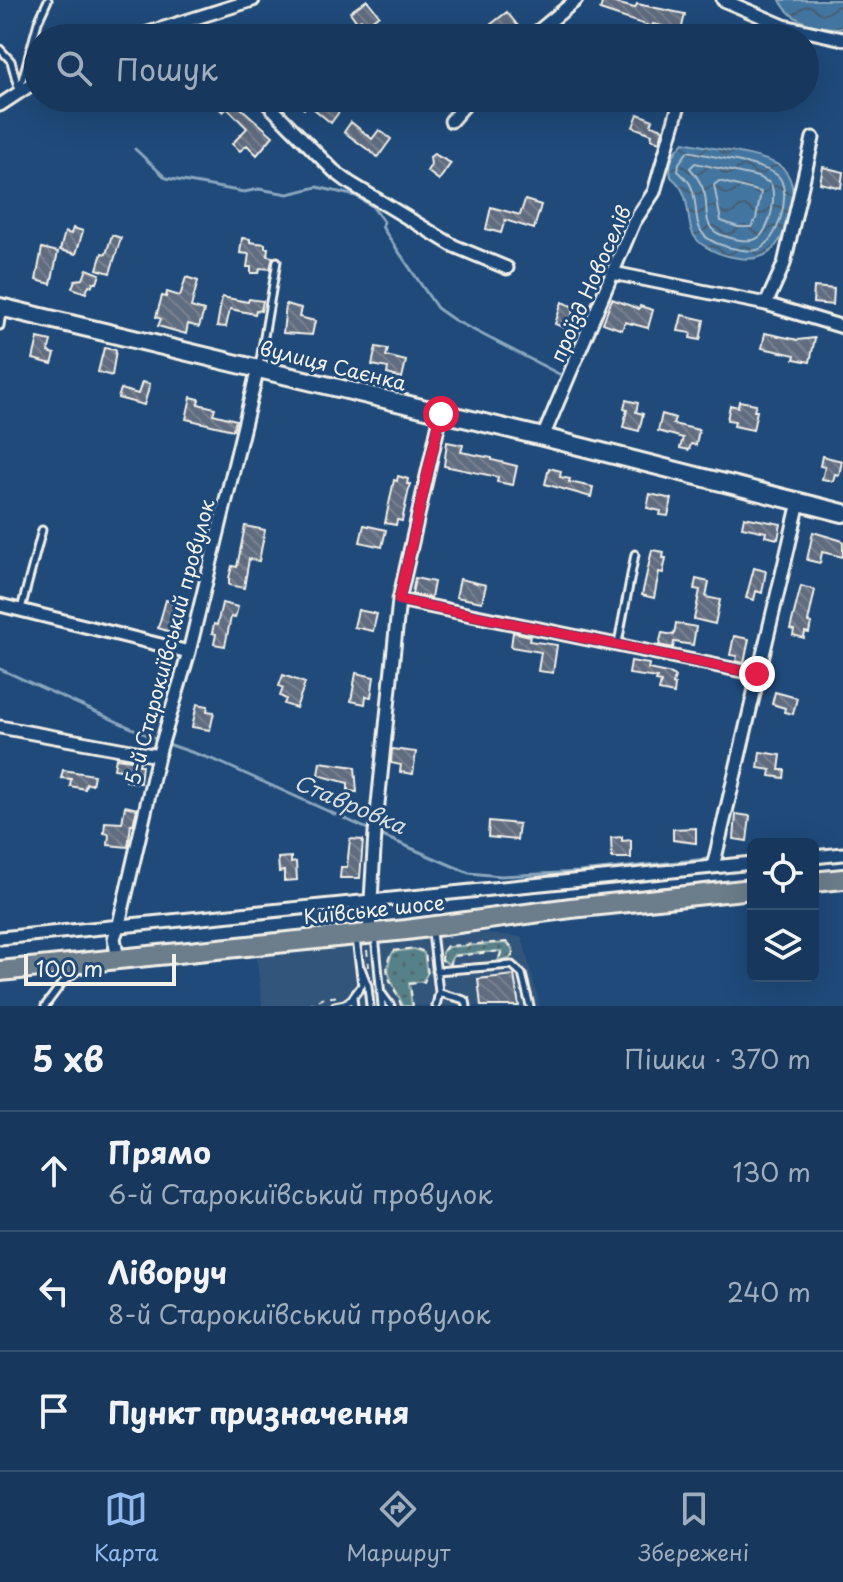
<!DOCTYPE html>
<html lang="uk">
<meta charset="utf-8">
<style>
:root{--surface:#17385c;--page:#244365;--text:#f1f3f6;--muted:#9eacbb;--line:#365272;--accent:#90b9f0}
body{margin:0;font-family:"Playpen Sans",sans-serif;background:var(--page);color:var(--text)}
.controls{position:absolute;right:24px;bottom:24px;display:grid;overflow:hidden;border-radius:12px;box-shadow:0 8px 32px #0002}
.controls button{width:72px;height:72px;display:grid;place-items:center;padding:0;border:0;border-bottom:2px solid var(--line);background:var(--surface);color:var(--text);font:40px sans-serif}
.scale{position:absolute;left:24px;bottom:20px;width:152px;box-sizing:border-box;padding-left:8px;border:4px solid #f4f1e8;border-top:0;font-size:22px;line-height:28px;white-space:nowrap;color:#f4f1e8;-webkit-text-stroke:6px #1f4a7a;paint-order:stroke}
.stop{position:absolute;width:24px;height:24px;margin:-18px;border:6px solid #e11d48;border-radius:50%;background:#fff}
.stop.end{background:#e11d48;border-color:#fff;box-shadow:0 2px 8px #0008}
.list{margin:0;padding:0;list-style:none}
h2{display:flex;justify-content:space-between;align-items:center;height:104px;margin:0;padding:0 32px;font-size:34px}
h2 small{font-size:26px;font-weight:400;color:var(--muted)}
.list li{display:grid;grid-template-columns:52px 1fr auto;gap:24px;align-items:center;box-sizing:border-box;height:120px;padding:0 32px;border-top:2px solid var(--line)}
.list b{display:block;font-size:30px;white-space:nowrap}
.list p{margin:0;font-size:26px;white-space:nowrap;color:var(--muted)}
.list em{font-size:26px;font-style:normal;color:var(--muted)}
.icon{flex:none;width:44px;height:44px;fill:none;stroke:currentColor;stroke-width:2;stroke-linecap:round;stroke-linejoin:round}
.map{position:relative;flex:none;width:843px;height:1006px;overflow:hidden}
.search{position:absolute;background:var(--surface);box-shadow:0 8px 32px #0002;left:24px;right:24px;top:24px;height:88px;display:flex;align-items:center;gap:20px;box-sizing:border-box;padding:0 28px;border-radius:44px;color:var(--muted);font-size:30px}
.sheet{height:464px;background:var(--surface)}
nav{display:flex;justify-content:space-around;align-items:center;box-sizing:border-box;height:112px;border-top:2px solid var(--line);background:var(--surface);font-size:22px;color:var(--muted)}
nav a{display:grid;justify-items:center;gap:4px}
nav .on{color:var(--accent)}
.map>svg:first-child{display:block}
.built{fill:#32547c}
.park{fill:url(#park-dots);stroke:#a5b9b8;stroke-width:2}
.water{fill:url(#water-waves);stroke:#8aa7bd;stroke-width:2}
.lines{fill:none;stroke-linecap:round;stroke-linejoin:round}
.shore{stroke:#adbfcb;stroke-width:2}
.stream{stroke:#8aa7bd;stroke-width:3}
.building{fill:url(#building-back-hatch);stroke:#f4f1e8;stroke-width:2}
.lane-casing{stroke:#f4f1e8;stroke-width:11}
.street-casing{stroke:#f4f1e8;stroke-width:17}
.secondary-casing{stroke:#f4f1e8;stroke-width:22}
.primary-casing{stroke:#f4f1e8;stroke-width:24}
.path{stroke:#f4f1e8;stroke-width:2;stroke-dasharray:6 6;stroke-linecap:butt}
.lane{stroke:#1f4a7a;stroke-width:5}
.street{stroke:#1f4a7a;stroke-width:11}
.secondary{stroke:#1f4a7a;stroke-width:16}
.primary{stroke:#6c7d8b;stroke-width:18}
.route{stroke:#e11d48;stroke-width:10}
.labels{text-anchor:middle;stroke-width:6;stroke-linejoin:round;paint-order:stroke}
.street-label{font-size:20px;fill:#f4f1e8;stroke:#1f4a7a}
.water-label{font-size:22px;font-style:italic;fill:#d9dedd;stroke:#1f4a7a}
</style>
<div class="map">
<svg width="843" height="1006" viewBox="0 0 843 1006">
<defs>
<pattern id="park-dots" width="8" height="8" patternUnits="userSpaceOnUse" patternTransform="scale(2)"><rect width="8" height="8" fill="#568188"/><path d="M2 2h.1M6 6h.1" fill="none" stroke="#50676a" stroke-width="1.8" stroke-linecap="round"/></pattern>
<pattern id="water-waves" width="16" height="10" patternUnits="userSpaceOnUse" patternTransform="scale(2)"><rect width="16" height="10" fill="#4375a0"/><path d="M0 5q4-4 8 0t8 0" fill="none" stroke="#465e73"/></pattern>
<pattern id="building-back-hatch" width="6" height="6" patternUnits="userSpaceOnUse" patternTransform="scale(2)"><rect width="6" height="6" fill="#606c7f"/><path d="M-1 5l2 2M0 0l6 6M5-1l2 2" fill="none" stroke="#778191"/></pattern>
</defs>
<rect width="100%" height="100%" fill="#1f4a7a"/>
<filter id="ink" filterUnits="userSpaceOnUse"><feTurbulence type="fractalNoise" baseFrequency=".0125" numOctaves="2"/><feDisplacementMap in="SourceGraphic" scale="16" xChannelSelector="R" yChannelSelector="G"/><feConvolveMatrix kernelMatrix="1 2 1 2 8 2 1 2 1" color-interpolation-filters="sRGB"/></filter>
<g filter="url(#ink)">
<path class="built" d="M435,928l87,9 18,69h-278l-7,-62z"/>
<path class="park" d="M506,943l6,5 1,7 -4,4 -11,2 3,-10 -47,4 -6,9 -6,-5v-7l6,-5z
M414,949l10,4 3,21 -4,7 -14,2 3,23h-10c-4,-20 -22,-31 -9,-54z"/>
<path class="water" d="M780,0h63v28c-24,1 -52,-5 -63,-28z
M684,142c24,6 77,12 96,24 24,17 10,66 -8,84 -16,16 -52,7 -69,-5 -24,-16 -5,-47 -32,-68 -3,-15 3,-25 13,-35z"/>
<g class="lines">
<path class="shore" d="M688,151c20,5 75,13 89,24 17,14 1,69 -20,75 -8,2 -22,-1 -30,-3 -7,-3 -17,-5 -22,-11 -13,-13 -6,-36 -15,-52 -3,-5 -8,-9 -12,-13l1,-8z
M695,163l63,14 12,6c8,11 0,50 -14,56 -10,4 -28,-1 -37,-5 -16,-7 -11,-25 -14,-39 -3,-11 -8,-19 -15,-27z
M719,181l42,11 -5,27 -5,8h-13l-17,-6 -7,-36z"/>
<path class="stream" d="M135,149l31,29 78,14 15,-3 29,5 29,-7 39,9 16,10 12,16 -2,4 2,4 53,78 17,12 105,54
M0,669l158,71
M165,743l52,18 155,70
M378,834l91,39 32,3 79,-4 126,-13"/>
</g>
<path class="building" d="M367,0l12,15 -13,10 -5,-6 -4,3 -7,-10z
M603,0l32,8 2,-4 48,10 -4,17 -28,-7 -1,3 -52,-17z
M507,12l11,14 -19,12 -9,-13z
M208,98h30l-4,4 39,34 -16,19 -10,-10 -7,6 -8,-7 15,-16 -20,-20 -4,4z
M289,98h32l18,14 -8,11 -23,-19 -4,5z
M638,114l15,6 -2,5 12,4 -3,13 -9,-3 1,-5 -19,-7z
M351,122l21,17 7,-9 12,9 -13,18 -34,-25z
M434,154l17,9 -12,17 -12,-9 4,-6 -1,-8z
M823,167l20,5 -2,16 -21,-5z
M525,200l16,5 -7,24 -29,-9 -4,13 -15,-4 5,-22 29,8z
M73,228l10,3 -7,23 -16,-4 5,-18 6,2z
M112,235l9,3 -11,35 -13,-4 5,-16 4,1z
M242,238l8,1v3l15,2v4h3l-1,8 6,1 -3,12 -10,-1 -1,5h-8v-6h-4l2,-13 -9,-1z
M42,248l16,4 -7,32 -15,-4z
M87,269l13,5 -3,9 -4,-1 -1,4 -3,-1 -3,8 -14,-5 3,-8 8,-1z
M186,277l12,4 -7,26 13,4 -5,16 -11,-3 -2,10 -28,-8 3,-7 -5,-2 6,-21 4,1 1,-5 13,4z
M814,287l20,2 -1,16 -20,-2z
M222,297l26,5 1,-3 14,2 -2,10 -5,-1 -1,4 -25,-5 -4,18 -9,-1z
M612,299l27,10 1,-3 13,4 -5,18 -23,-6 -3,8 -19,-7z
M562,302l10,4 2,3 -2,5 6,3 -6,14 -17,-7z
M286,304l15,4 -2,9 16,4 -3,14 -29,-2z
M682,315l22,5 -4,20 -10,-2 1,-5 -13,-2z
M765,333l33,7 17,-2 -5,24 -16,-3 1,-4 -33,-7z
M38,338l13,3 -3,11 7,2 -3,10 -19,-5z
M376,347l12,2 -2,7 20,5 -4,17 -15,-4 1,-6 -16,-3z
M104,348l12,2 -4,26 -14,-4z
M142,382l8,2 -6,21 -26,-7 3,-9 17,5z
M191,397l8,2 -1,5 17,4 -2,6 23,6 -3,10 -47,-11z
M626,400l12,3 -2,9 7,2 -4,17 -16,-4 4,-17 -3,-1z
M739,401l17,3 -2,7h3l-4,19 -19,-4 1,-5 -8,-1 3,-15 8,2z
M662,414l13,4 -2,6 26,6 -3,15 -5,-1 -2,6 -9,-2 3,-10 -25,-7z
M447,442l16,3 -2,7 31,6v2l25,6 -4,19 -16,-3 1,-5 -54,-11z
M822,456l20,5 -3,14 -4,-1 -2,7 -11,-2 3,-12 -5,-1z
M549,468l12,3 -1,6 10,2 -1,3 24,5 -2,10 -46,-13z
M398,476l10,3 -1,5h3l-8,37 -5,-1 -1,5 -11,-2 9,-43 3,1z
M650,494l22,5 -4,17 -8,-1 1,-4 -14,-3z
M744,517l37,7 -3,15 -13,-3 1,-4 -24,-5z
M364,525l22,5 -4,17 -22,-5z
M245,526l20,4 -6,31 -10,-2 -5,29 -15,-3v-7l3,-12 5,1z
M813,532l30,9v16l-21,-5 -2,11 -13,-3z
M652,550l12,2 -1,6h3l-3,15 -4,-1 -5,26 -12,-3z
M754,568l12,3 -4,22 -6,-2 -2,9 -8,-2z
M415,578l19,4 -3,16 -19,-4z
M460,579l26,6 -4,17 -26,-5z
M696,579l13,3 -3,15 14,3 -5,24 -21,-5 6,-29 -6,-1z
M801,586l14,4 -7,32 3,1 -2,10 -4,-1 -1,6 -11,-3 1,-5 -4,-1z
M166,600l14,4 -6,29 -16,-5z
M222,603l16,4 -3,11 -4,-1 -6,29 -11,-2 2,-10 -4,-1 2,-9 3,1z
M358,610l19,4 -4,17 -19,-4z
M676,623l20,4 -3,18 -19,-3 -1,6 -14,-3 3,-12 12,2z
M513,632l17,4 -1,5 28,4 -4,28 -15,-2 3,-19 -30,-5z
M734,636l15,3 -5,24 -8,-2 1,-5 -7,-1z
M631,661l18,3 -1,5 24,5 3,3 -2,7 2,1 -1,9 -15,-3 2,-9 -5,-1 1,-3 -28,-4z
M356,673l18,4 -3,20 -5,-1 -1,8 -14,-3z
M283,675l22,8 -9,25 -12,-4 2,-5 -6,-3 3,-8 -4,-2z
M775,692l22,6 -4,16 -9,-2 1,-4 -13,-4z
M197,704l11,2 -1,5 7,1 -4,18 -18,-3z
M392,749l24,3 -3,22 -13,-2 1,-7 -10,-2z
M760,752l21,3 -2,15h6l-1,8 -14,-2 1,-6 -13,-2z
M116,758l24,3 -1,4h3l-2,18 -14,-2 1,-10 -13,-2z
M320,762l35,5 2,25 -9,-1v-8l-30,-8z
M63,770l31,5 -2,10 -6,-2 -1,6 -15,-3 1,-7 -10,-1z
M125,806l12,3 -4,16 -2,-1 -3,23 -20,-2 1,-11 -5,-1 1,-11 17,1z
M736,814l14,2 -3,25 -13,-2z
M489,821l30,3 -2,16 -29,-3z
M696,828v15l-23,-3v-11z
M622,837v4l9,-1v18h-19l-1,-20z
M350,839l13,1 -3,38h-20l1,-11h6z
M291,857v6l5,-1 1,18 -13,1v-10l-5,1 -1,-14z
M514,975l5,31h-38l-3,-27z"/>
<g class="lines">
<g class="lane-casing">
<path id="lane" d="M0,49l11,12 8,30
M19,91l19,-69 10,-22
M0,326l2,-14
M259,366l18,-105
M21,609l21,-79
M618,643l17,-89
M432,932l7,60 -3,14
M375,935l7,71
M361,968l7,18 2,20
M436,971l76,-6 10,9 8,32
M380,991l11,15
M439,992c9,5 18,4 27,9l1,5
M45,1006l17,-23 17,-14
M335,1006l10,-2 8,-6
M354,1006l-1,-9 9,-12 -6,-46"/>
</g>
<g class="street-casing">
<path id="street" d="M723,0l61,26 59,13
M179,23l20,15
M132,38l121,-38
M530,38l46,-38
M262,98l72,73 16,12 104,63 53,22
M0,105l38,-25
M451,121l20,-23
M613,273l153,31 77,23
M766,304l18,-40 29,-126
M543,437l91,-215 20,-30 27,-94
M399,600l358,74
M0,605l189,47
M0,727l158,29
M813,857l30,-3
M713,867l86,-365
M369,933l6,-100 24,-233 42,-186
M0,938l753,-75
M118,959l-4,-21 5,-14 39,-168 31,-104 69,-284"/>
</g>
<g class="secondary-casing">
<path id="secondary" d="M0,307l543,130 300,76"/>
</g>
<g class="primary-casing">
<path id="primary" d="M813,882l30,-3
M0,971l406,-41 165,-22 182,-19"/>
</g>
<path class="path" d="M507,942l5,5 1,8 -4,4 -11,2 4,-10 -48,5 -5,9 -7,-5v-8l5,-6z
M367,950l2,17
M308,1006l16,-8 17,-2
M401,1006c-5,-21 -22,-30 -9,-55l22,-3 11,4 3,22 -4,8 -14,2 3,22"/>
<use href="#lane" class="lane"/>
<use href="#street" class="street"/>
<use href="#secondary" class="secondary"/>
<use href="#primary" class="primary"/>
</g>
</g>
<g class="lines" filter="url(#ink)">
<path class="route" d="M441,414l-42,186 358,74"/>
</g>
<g class="labels">
<g class="street-label">
<text transform="translate(591 284) rotate(-66)" y="7">проїзд Новоселів</text>
<text transform="translate(333 366) rotate(14)" y="7">вулиця Саєнка</text>
<text transform="translate(170 642) rotate(-75)" y="7">5-й Старокиївський провулок</text>
<text transform="translate(374 910) rotate(-6)" y="7">Київське шосе</text>
</g>
<g class="water-label">
<text transform="translate(350 804) rotate(23)" y="8">Ставровка</text>
</g>
</g>
</svg>
<div class="controls">
<button><svg class="icon" aria-label="locate" viewBox="0 0 24 24"><circle cx="12" cy="12" r="6"/><path d="M12 2v4M12 18v4M2 12h4M18 12h4"/></svg></button>
<button><svg class="icon" aria-label="layers" viewBox="0 0 24 24"><path d="M12 4l9 5-9 5-9-5zM3 14l9 5 9-5"/></svg></button>
</div>
<div class="scale">100 m</div>
<div class="stop" style="left:441px;top:414px"></div>
<div class="stop end" style="left:757px;top:674px"></div>
<div class="search"><svg class="icon" aria-label="search" viewBox="0 0 24 24"><circle cx="10" cy="10" r="6"/><path d="M15 15l6 6"/></svg>Пошук</div>
</div>
<section class="sheet">
<h2>5 хв<small>Пішки · 370 m</small></h2>
<ul class="list">
<li><svg class="icon" aria-label="ahead" viewBox="0 0 24 24"><path d="M12 20V5M6 11l6-6 6 6"/></svg><div><b>Прямо</b><p>6-й Старокиївський провулок</p></div><em>130 m</em></li>
<li><svg class="icon" aria-label="left" viewBox="0 0 24 24"><path d="M17 20v-9H6M10 6l-5 5 5 5"/></svg><div><b>Ліворуч</b><p>8-й Старокиївський провулок</p></div><em>240 m</em></li>
<li><svg class="icon" aria-label="arrive" viewBox="0 0 24 24"><path d="M6 21V4h12l-3 4 3 4H6"/></svg><div><b>Пункт призначення</b></div></li>
</ul>
</section>
<nav>
<a class="on"><svg class="icon" aria-label="map" viewBox="0 0 24 24"><path d="M3 6l6-2 6 2 6-2v14l-6 2-6-2-6 2zM9 4v14M15 6v14"/></svg>Карта</a>
<a><svg class="icon" aria-label="directions" viewBox="0 0 24 24"><path d="M12 3l9 9-9 9-9-9zM9 14v-3h6M13 9l2 2-2 2"/></svg>Маршрут</a>
<a><svg class="icon" aria-label="saved" viewBox="0 0 24 24"><path d="M7 4h10v16l-5-4-5 4z"/></svg>Збережені</a>
</nav>
